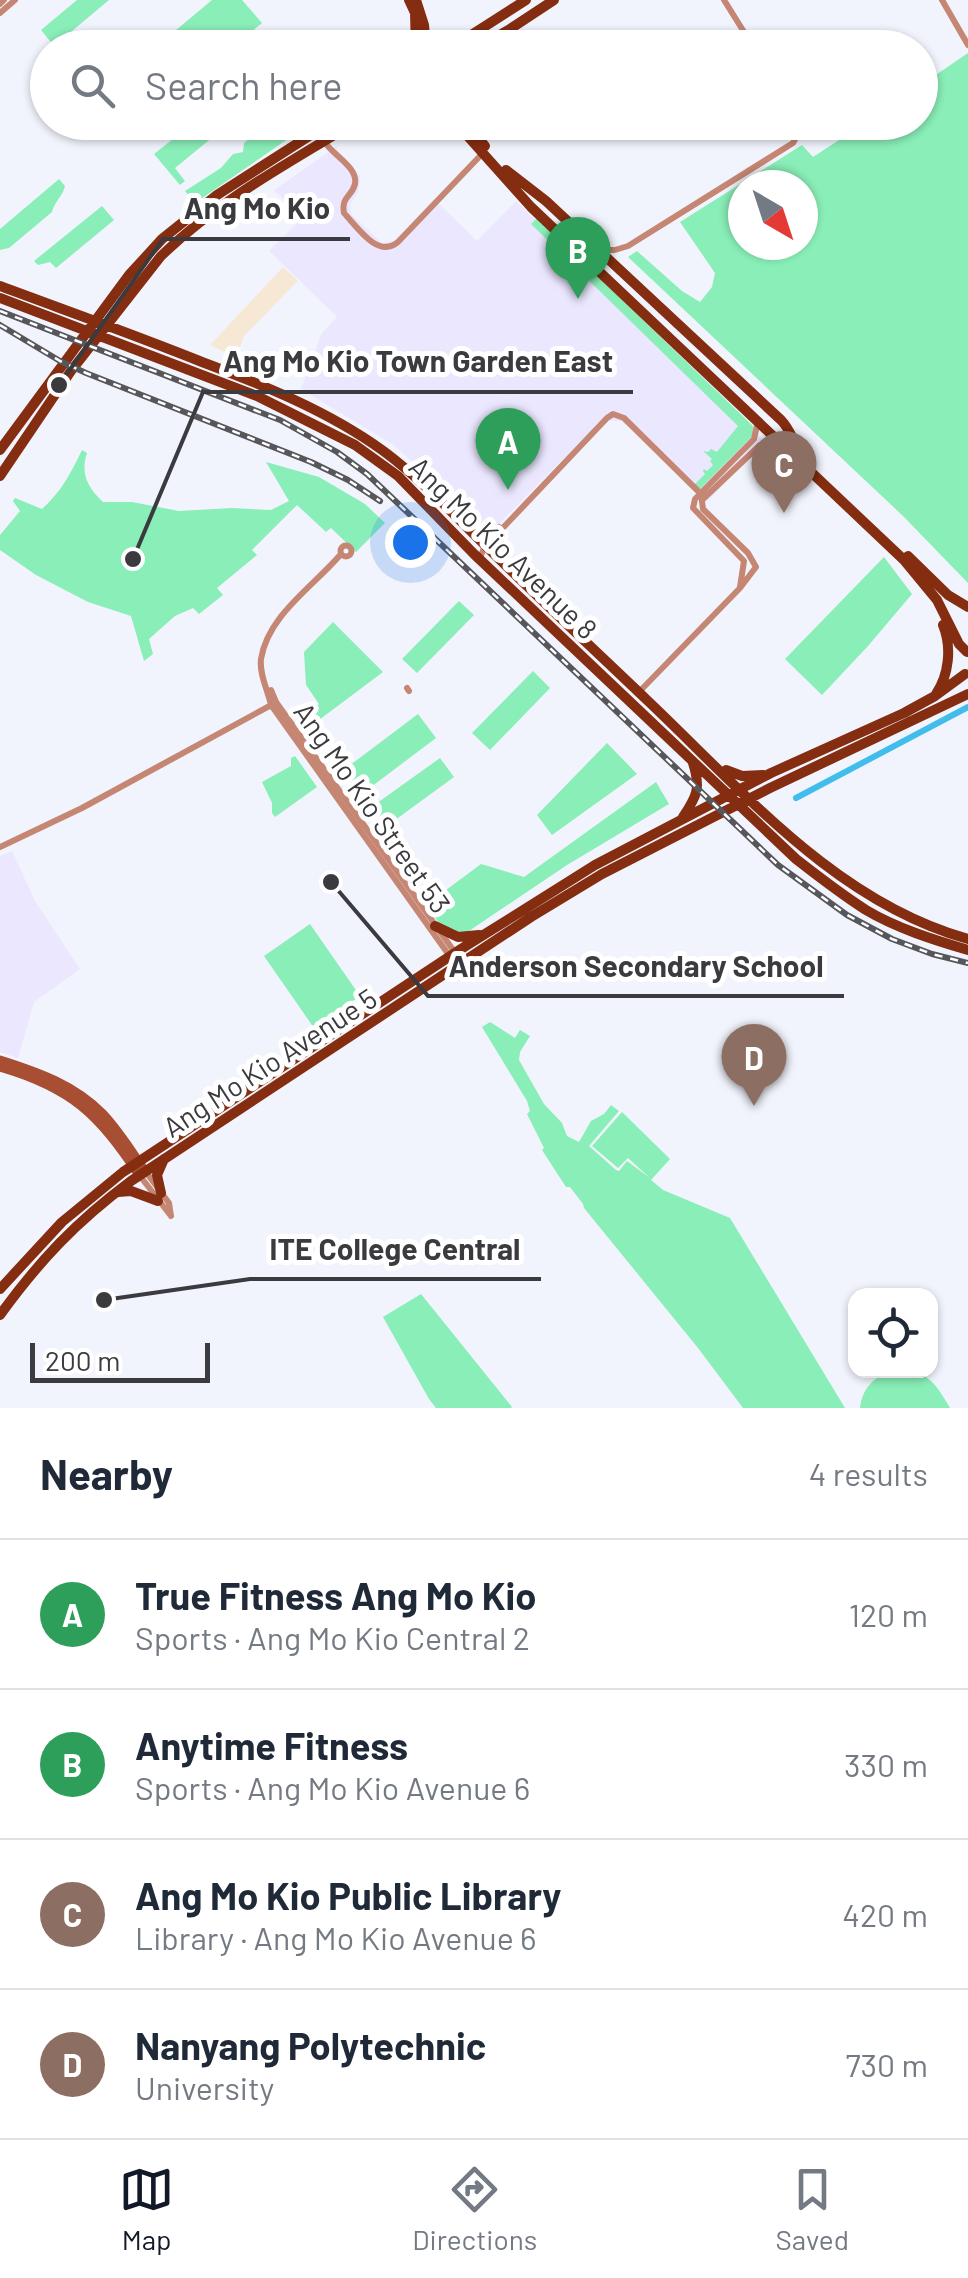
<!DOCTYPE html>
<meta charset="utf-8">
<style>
:root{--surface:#fff;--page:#f2f2f3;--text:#1f2937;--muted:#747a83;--line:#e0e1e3;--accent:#111827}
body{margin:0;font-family:Barlow,sans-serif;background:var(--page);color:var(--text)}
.controls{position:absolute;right:30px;bottom:30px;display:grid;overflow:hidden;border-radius:20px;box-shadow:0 2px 8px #0004}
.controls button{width:90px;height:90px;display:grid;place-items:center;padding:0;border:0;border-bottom:2px solid var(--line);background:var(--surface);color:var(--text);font:50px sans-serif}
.compass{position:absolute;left:728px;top:170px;width:90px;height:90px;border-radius:50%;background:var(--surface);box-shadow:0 2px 8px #0004;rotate:141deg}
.scale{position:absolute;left:30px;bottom:25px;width:180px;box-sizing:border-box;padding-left:10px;border:5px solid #3b3b3f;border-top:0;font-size:28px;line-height:35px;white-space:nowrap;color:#3b3b3f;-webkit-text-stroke:8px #fff;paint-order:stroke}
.you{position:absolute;left:410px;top:542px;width:35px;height:35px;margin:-25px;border:8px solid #fff;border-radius:50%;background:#1a73e8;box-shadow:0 0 0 15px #1a73e833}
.badge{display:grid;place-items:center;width:65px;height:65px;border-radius:50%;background:var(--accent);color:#fff;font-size:32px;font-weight:700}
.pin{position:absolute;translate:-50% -82px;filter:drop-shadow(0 2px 5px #0008)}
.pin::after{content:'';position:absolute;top:52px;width:35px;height:30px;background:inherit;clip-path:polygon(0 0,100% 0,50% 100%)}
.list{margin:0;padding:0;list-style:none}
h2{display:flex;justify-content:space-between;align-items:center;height:130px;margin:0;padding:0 40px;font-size:42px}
h2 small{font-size:32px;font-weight:400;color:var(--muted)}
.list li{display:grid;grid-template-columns:65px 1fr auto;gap:30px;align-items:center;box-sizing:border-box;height:150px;padding:0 40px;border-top:2px solid var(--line)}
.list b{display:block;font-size:38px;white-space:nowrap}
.list p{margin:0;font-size:32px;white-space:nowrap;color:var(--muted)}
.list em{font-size:32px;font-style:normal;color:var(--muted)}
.icon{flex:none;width:55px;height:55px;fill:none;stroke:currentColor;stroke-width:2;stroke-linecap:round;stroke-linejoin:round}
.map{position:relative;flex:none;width:968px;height:1408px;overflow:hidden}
.search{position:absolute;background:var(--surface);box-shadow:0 2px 8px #0004;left:30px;right:30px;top:30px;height:110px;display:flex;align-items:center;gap:25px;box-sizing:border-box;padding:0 35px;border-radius:55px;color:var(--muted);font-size:38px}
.sheet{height:730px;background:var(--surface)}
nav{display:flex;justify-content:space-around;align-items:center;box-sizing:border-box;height:140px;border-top:2px solid var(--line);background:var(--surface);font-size:28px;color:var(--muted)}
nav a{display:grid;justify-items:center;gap:5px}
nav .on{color:var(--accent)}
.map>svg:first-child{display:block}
.commercial{fill:#eae7fe}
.industrial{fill:#f6e8d5}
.green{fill:#89eeb7;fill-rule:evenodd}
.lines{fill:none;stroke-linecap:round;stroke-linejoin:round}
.canal{stroke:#41bdec;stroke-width:6}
.minor{stroke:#c58673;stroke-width:6}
.secondary{stroke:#a84e32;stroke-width:9}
.primary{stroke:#842d10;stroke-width:10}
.rail-casing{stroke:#56565b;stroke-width:6}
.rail{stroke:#fff;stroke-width:2.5;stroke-dasharray:8;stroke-linecap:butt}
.labels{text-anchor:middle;stroke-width:10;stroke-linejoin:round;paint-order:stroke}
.street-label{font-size:28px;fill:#3b3b3f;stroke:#fff}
.leader{fill:none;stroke:#3b3b3f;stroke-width:4}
.callout-dot{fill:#3b3b3f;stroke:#fff;stroke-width:4}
.callout-label{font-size:30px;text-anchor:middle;font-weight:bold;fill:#3b3b3f;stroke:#fff;stroke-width:10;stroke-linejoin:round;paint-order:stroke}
</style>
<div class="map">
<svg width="968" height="1408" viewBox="0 0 968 1408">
<rect width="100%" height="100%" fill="#f2f4fd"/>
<path class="commercial" d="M336,147l2,5 22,24 -2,17 -8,12 1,9 31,29 12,-2 40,-42 43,42 39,-40 249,241 -57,59 -52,-51 -35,-29h-12l-33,25 -86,87 -96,-88 -93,-56 21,-56 15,-16 -68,-66 33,-33 -28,-28z
M12,851l23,50 45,68 -46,33 -16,56 -18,-6v-196z"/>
<path class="industrial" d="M283,267l15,14 -54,55 -8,22 -26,-13z"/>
<path class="green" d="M77,0h32l-55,46 -13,-16z
M212,0h30l20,23 -29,24h-64l-6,-6z
M968,53v530l-65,-67 -275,-259 9,-6 45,40 18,11 12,-15 3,-14 -35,-51 122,-77 11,12 52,-34 55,-1 1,-37zM803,185v60h-60v-60z
M193,123h37l-55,45 10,13 -5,4 -26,-31z
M273,123h38l-116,80 -10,-12 36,-23 12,-14 10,-2 1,-9 10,-8 3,4 4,-3 -2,-4 5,-3 6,3 5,-4z
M59,179l6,7c-2,10 -11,16 -13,26l-43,36 -9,2v-21z
M102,206l12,14 -58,48 -6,-6 -12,3 -4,-4z
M537,218l216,208v9l-54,55 -5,-5 11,-11 -2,-3 1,-2 3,2 6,-6 -3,-4 2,-2 -9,-8 5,1 3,-3 6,3 21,-26 -207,-202z
M82,450l5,3c-7,21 1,35 16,49h29l47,9 53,-3 39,2 18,-9 -23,-39 53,15 46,27 20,19 -29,29 -25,-24 -5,4 -29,-27 -45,45 5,5 -40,33 6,7 -24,19 -6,-6 -18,8 -26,23 4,15 -9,7 -13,-45 -43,-14 -52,-27 -36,-25v-15l20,-24 -7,-10 2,-3 27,11c19,-17 29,-36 40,-59z
M884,557l28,37 -44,52 -46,49 -37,-36z
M459,601l15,14 -57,58 -15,-14z
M333,622l50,50 -72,54 -6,-9 14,-13 -13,-19 -2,-33z
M533,671l17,17 -60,62 -18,-17z
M418,714l18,24 -73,55 -18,-24z
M607,743l30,31 -85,61 -15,-20z
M295,756l22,31 -42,30 -3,-4v-10l-10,-21 29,-16v-8z
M440,758l14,19 -67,49 -14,-20z
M656,782l13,22 -102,61 -104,70 -24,-12 -13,-18 55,-41 43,13z
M310,924l50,72 -46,32 -50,-72z
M490,1022l25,16 5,-8 10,6 -10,16 -1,8 25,44 18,19 5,13 12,6 12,-21 13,-7 7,-9 8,6 -30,35 27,24 3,1 8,-10 23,17 -22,-20 -10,10 -26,-22 30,-34 48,47 -19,21 12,10 67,28 115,190h-102l-45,-60 -114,-140 -1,-4 -13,-17h-4l-24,-37 2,-2 -17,-34 3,-3 -3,-10 -45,-74z
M421,1294l91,113 -1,1h-75l-7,-9 -46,-82z
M890,1371c36,-1 42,6 60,37h-90c2,-19 13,-30 30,-37z"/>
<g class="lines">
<path class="canal" d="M796,798l172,-91"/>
<path class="minor" d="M724,0l30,48
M942,0l26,45
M0,4l4,-4
M0,13l15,-13
M318,131c1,2 8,12 9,14 8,11 31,23 28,39 -3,13 -14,12 -11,29 14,15 34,46 54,29l82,-86 1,-5
M602,250h13l13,-4 165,-103 7,-13 -2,-8
M702,500l58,-55 15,-6
M340.5 551a5.5 5.5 0 1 1 11 0a5.5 5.5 0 1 1-11 0Z
M494,553l5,-21 108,-114 6,-4 11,4 77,76 2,15 45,44 8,14 -16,21 -101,104
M341,554c-27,32 -73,61 -80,105 -2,15 7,32 10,46l180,253
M480,558l7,-18 12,-13
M740,587l4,-26 -51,-53 2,-9 59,-60 4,-18
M407,688l2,3
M271,690l5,12 180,252
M0,847l82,-39 193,-105
M146,1172l23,31 2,13
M140,1176l31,40"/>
<path class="secondary" d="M0,1060c38,12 75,25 103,54 16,17 29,38 42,57
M0,1067c72,21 98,47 139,108"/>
<path class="primary" d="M409,0l6,13 1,35
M416,0l8,25 2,23
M438,48l19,-8
M451,48l75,-48
M477,48l33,-19 44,-29
M455,122l76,85 373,353 33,40 22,44 8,8
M466,122l19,24
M506,170l40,31 235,219c11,11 13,27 25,38
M0,286c67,25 135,49 202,76 61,23 126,49 180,88 21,15 39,32 58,50 67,69 138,134 208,201 96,91 188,201 320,238
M0,298l257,98 98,49 43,31 76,78 322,305c23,18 45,35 70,51 30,18 68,30 102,40
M0,450l129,-175 33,-36 55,-44 114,-73
M0,476l71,-105 90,-115c57,-55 127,-93 195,-134
M908,556l40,39 20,12
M936,694c13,-19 16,-47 7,-69
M726,770l16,6 21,-1
M683,817c14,-21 18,-29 10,-54
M435,926l23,11 21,-2
M118,1192l13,-1 27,10
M161,1193l-4,-18 7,-16
M0,1289l62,-67 61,-50 338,-223 134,-84 176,-92 133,-60 31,-17 30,-22
M0,1315c40,-55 76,-93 131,-134l400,-264 71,-43 168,-86 198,-94"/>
<g class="rail-casing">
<path id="rail" d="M0,311l280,109 57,32 30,22 59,56 352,335 69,50 45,24 40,15 36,9
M0,325l60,36 26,12 225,89 37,18 32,21"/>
</g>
<use href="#rail" class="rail"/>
</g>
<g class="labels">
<g class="street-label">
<text transform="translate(503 548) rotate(44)" y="10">Ang Mo Kio Avenue 8</text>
<text transform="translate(372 808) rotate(55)" y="10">Ang Mo Kio Street 53</text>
<text transform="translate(270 1063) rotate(-33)" y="10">Ang Mo Kio Avenue 5</text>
</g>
</g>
<path class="leader" d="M59 385L163 239H350M133 559L203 392H633M331 882L428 996H844M104 1300L250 1279H541"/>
<g class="callout-dot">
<circle cx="59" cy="385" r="10"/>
<circle cx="133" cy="559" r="10"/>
<circle cx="331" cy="882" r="10"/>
<circle cx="104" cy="1300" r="10"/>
</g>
<g class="callout-label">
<text x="257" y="219">Ang Mo Kio</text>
<text x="418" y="372">Ang Mo Kio Town Garden East</text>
<text x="636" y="977">Anderson Secondary School</text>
<text x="395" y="1260">ITE College Central</text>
</g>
</svg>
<div class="controls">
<button><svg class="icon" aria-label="locate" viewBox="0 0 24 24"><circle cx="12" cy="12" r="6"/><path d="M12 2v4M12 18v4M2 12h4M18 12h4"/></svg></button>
</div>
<svg class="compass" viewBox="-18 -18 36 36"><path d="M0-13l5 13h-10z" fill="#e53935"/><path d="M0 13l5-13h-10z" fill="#747a83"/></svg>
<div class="scale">200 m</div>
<div class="you"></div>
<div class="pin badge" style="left:508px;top:490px;background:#2e9e5b">A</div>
<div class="pin badge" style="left:578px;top:299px;background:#2e9e5b">B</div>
<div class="pin badge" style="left:784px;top:513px;background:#8d6e63">C</div>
<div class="pin badge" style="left:754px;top:1106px;background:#8d6e63">D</div>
<div class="search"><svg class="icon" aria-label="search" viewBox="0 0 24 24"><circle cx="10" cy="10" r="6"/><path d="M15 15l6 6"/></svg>Search here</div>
</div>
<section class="sheet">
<h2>Nearby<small>4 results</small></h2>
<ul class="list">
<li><span class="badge" style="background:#2e9e5b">A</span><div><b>True Fitness Ang Mo Kio</b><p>Sports · Ang Mo Kio Central 2</p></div><em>120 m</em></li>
<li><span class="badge" style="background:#2e9e5b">B</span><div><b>Anytime Fitness</b><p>Sports · Ang Mo Kio Avenue 6</p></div><em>330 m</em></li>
<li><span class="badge" style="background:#8d6e63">C</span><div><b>Ang Mo Kio Public Library</b><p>Library · Ang Mo Kio Avenue 6</p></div><em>420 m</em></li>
<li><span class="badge" style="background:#8d6e63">D</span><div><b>Nanyang Polytechnic</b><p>University</p></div><em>730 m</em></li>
</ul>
</section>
<nav>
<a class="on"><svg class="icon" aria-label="map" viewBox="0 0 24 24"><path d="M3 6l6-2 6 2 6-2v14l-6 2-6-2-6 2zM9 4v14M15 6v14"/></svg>Map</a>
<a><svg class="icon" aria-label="directions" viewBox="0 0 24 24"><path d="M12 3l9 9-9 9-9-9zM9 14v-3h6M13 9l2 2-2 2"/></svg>Directions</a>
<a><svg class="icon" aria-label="saved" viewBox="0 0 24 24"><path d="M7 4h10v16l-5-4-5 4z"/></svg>Saved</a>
</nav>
